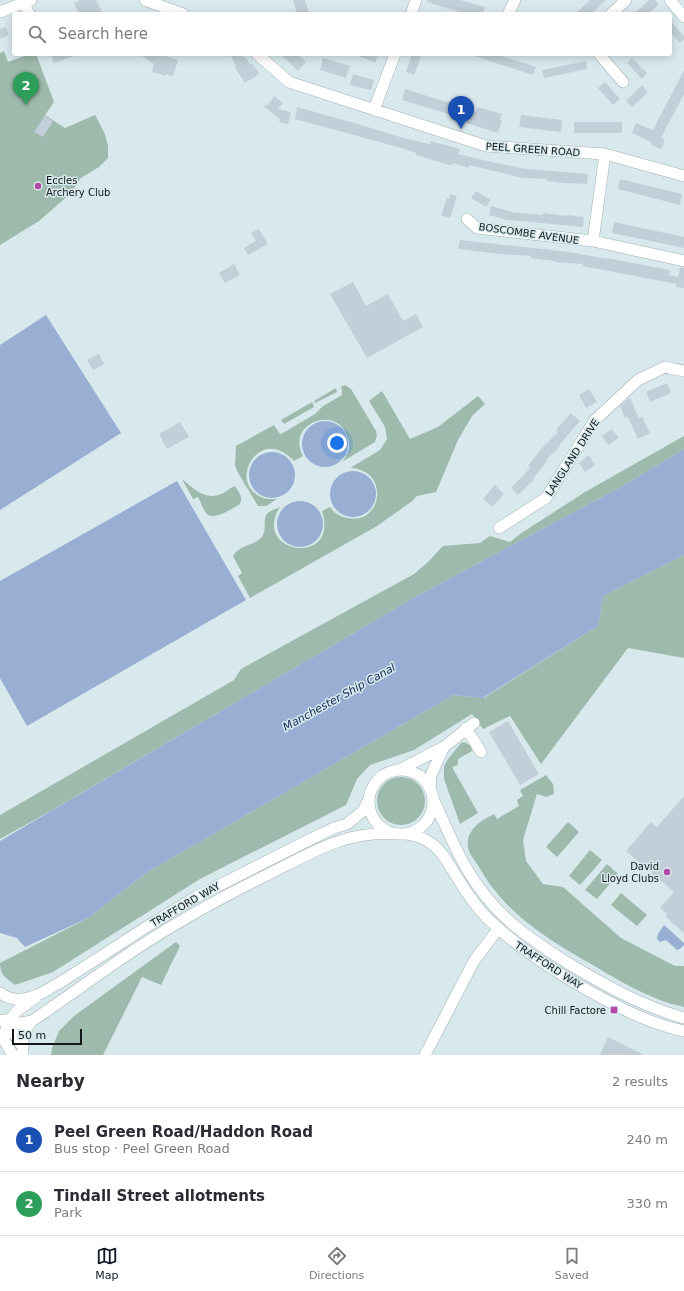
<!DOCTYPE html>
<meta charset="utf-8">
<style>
body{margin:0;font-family:"DejaVu Sans",sans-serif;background:#f2f2f3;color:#2b2b33}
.scale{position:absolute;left:12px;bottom:10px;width:70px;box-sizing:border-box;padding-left:4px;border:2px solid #121819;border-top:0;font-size:11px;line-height:14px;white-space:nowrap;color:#121819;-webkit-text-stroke:3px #d8e9ed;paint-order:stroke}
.you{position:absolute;left:337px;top:443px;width:14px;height:14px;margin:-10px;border:3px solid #fff;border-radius:50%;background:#1a73e8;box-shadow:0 0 0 6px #1a73e833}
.badge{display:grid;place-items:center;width:26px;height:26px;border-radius:50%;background:#111827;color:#fff;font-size:13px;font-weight:700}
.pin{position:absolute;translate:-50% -33px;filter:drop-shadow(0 1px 2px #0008)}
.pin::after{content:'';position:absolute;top:21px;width:14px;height:12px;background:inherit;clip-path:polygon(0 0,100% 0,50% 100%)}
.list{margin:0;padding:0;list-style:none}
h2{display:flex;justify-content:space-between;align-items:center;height:52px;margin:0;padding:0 16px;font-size:17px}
h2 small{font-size:13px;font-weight:400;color:#7c7c81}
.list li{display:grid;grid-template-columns:26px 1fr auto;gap:12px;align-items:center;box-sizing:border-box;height:64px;padding:0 16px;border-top:1px solid #e1e1e2}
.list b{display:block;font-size:15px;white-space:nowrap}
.list p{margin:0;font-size:13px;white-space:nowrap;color:#7c7c81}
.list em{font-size:13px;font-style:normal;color:#7c7c81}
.icon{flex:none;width:22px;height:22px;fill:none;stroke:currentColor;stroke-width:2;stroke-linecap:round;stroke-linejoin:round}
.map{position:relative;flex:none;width:684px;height:1055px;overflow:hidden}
.search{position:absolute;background:#fff;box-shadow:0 2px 10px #0003;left:12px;right:12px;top:12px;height:44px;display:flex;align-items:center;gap:10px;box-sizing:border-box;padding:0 14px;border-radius:4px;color:#7c7c81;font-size:15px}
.sheet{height:180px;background:#fff}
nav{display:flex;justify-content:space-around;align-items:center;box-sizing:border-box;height:56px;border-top:1px solid #e1e1e2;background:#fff;font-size:11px;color:#7c7c81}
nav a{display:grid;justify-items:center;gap:2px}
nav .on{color:#111827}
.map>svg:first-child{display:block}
</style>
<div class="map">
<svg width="684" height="1055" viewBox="0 0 684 1055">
<rect width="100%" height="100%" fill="#d8e9ed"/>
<path fill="#9ebaac" d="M4 51 8 62 30 54H36L54 102 45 115 65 128 95 115 104 132 108 145V158L99 167 81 178 70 194 39 221 0 245V53Z
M345 385 351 389 376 431 377 435 375 442 342 462C348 455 351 448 348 439 339 403 285 423 303 456L294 461C292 459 290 457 287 455 259 432 229 479 259 496 265 500 271 499 277 499L266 506H258L237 471 235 465 236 446 274 425 280 434 283 433 315 414 323 406 342 395V390L341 387Z
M336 388 337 392 315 403 314 401Z
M382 391 410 439 438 427 478 396 485 404 472 416 458 440 436 492 417 496 411 502 377 526 250 598 238 576 242 573 233 556C240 544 253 546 261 538 268 530 262 520 267 514 269 511 276 509 280 507 250 553 340 568 322 511L330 507C334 513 340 517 348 518 383 525 390 469 350 468L380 450 387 439 385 427 369 401Z
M312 402 314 407 284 424 281 420Z
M684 436V449L619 488 417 596 49 812 0 839V815L234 680 241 669 414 574 428 562 443 546 480 543 490 536 510 542 520 534 585 492Z
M182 479C193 488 205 501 221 494 226 492 230 488 235 486 239 492 243 497 240 504 233 508 214 521 207 514 203 510 201 502 198 497L193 499Z
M684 555V658L628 648 541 764 510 716 483 729 472 714 414 750 370 765 357 779 346 805 200 879 53 972 15 985C6 978 0 975 0 963L88 918 146 873 453 695 484 698 598 626 603 596Z
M464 742 471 746 472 751 458 759V765L452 767 478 813 460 824 444 779V766L448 759 461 743Z
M546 775 553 784 554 794 546 797 537 794 523 840 526 861 543 884 563 887 621 938 675 966H684V1007C651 1000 621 982 593 965 562 948 525 925 502 899 493 889 485 878 479 867 476 862 471 856 469 851 463 832 480 821 494 814L497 819 519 806 517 800 523 796 520 790Z
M377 801a24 24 0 1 1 48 0a24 24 0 1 1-48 0Z
M568 822 579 832 557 857 546 847Z
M590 850 602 860 580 885 569 876Z
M607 864 618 874 597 899 585 890Z
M621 893 647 915 637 926 611 905Z
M176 942 180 946 161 985 142 977 103 1055H51L52 1048 59 1031 74 1016Z"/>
<path fill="#98aed2" d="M46 315 121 433 0 510V345Z
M302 444a23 23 0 1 1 46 0a23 23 0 1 1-46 0Z
M684 449V555L603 596 598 626 483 698 453 695 146 873 88 918 25 947 17 938 0 933V841L417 596 619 488Z
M249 475a23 23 0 1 1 46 0a23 23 0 1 1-46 0Z
M330 494a23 23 0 1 1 46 0a23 23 0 1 1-46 0Z
M177 481 246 600 27 726 0 678V581Z
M277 524a23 23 0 1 1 46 0a23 23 0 1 1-46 0Z
M664 925 684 943V945L680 949 677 950 666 940 660 942 657 939 658 934Z"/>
<path fill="#c2cfd8" d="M80 0H96L103 14H79L74 3Z
M293 0H305L309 14H297Z
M427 0H460L485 7 482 14H467L427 2Z
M590 0H606L591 14H575Z
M649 0H655L659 4 648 14H634Z
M670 21 684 36V39L680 43 670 32Z
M6 27 9 35 0 39V29Z
M51 54H77V55L54 63Z
M139 54H160L178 60 173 76 166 74V76L152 72 154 64Z
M230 54H242L244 58 245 57 251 65 253 64 259 74 245 83 234 66H236Z
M280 54H297L306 62 298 71Z
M354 54H378L375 63Z
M412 54H422L414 75 406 72Z
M474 54H496L536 67 533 75 474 56Z
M323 58 350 66 346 78 320 70Z
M632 58 647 73 642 79 627 63Z
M586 61 587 69 544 78 542 70Z
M684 70V94L661 138 665 139 661 149 651 145 652 143 649 141 632 133 636 123 653 130Z
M353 74 374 80 371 90 350 85Z
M605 82 620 99 613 105 598 88Z
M642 85 648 92 632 107 626 101Z
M405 89 450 103V104L476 112 478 107 502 114 500 120 502 121 498 133 451 118 452 115 402 100Z
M274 96 283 103 278 109 291 112 288 124 279 122 280 119 262 105 267 106Z
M297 107 358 124 403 138 430 144 431 141 460 149 458 154 496 163 518 167V168L588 174 587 184 565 183 547 181V179L523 178 469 165 468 168 453 163 452 166 416 155V153L405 149 295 119Z
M521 115 562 120 561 132 519 127Z
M45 116 53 121 43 137 34 132Z
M574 122H622V133H574Z
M620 179 682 194 680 205 618 189Z
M476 191 491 200 486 207 471 198Z
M450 194 457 196 450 218 441 215 447 198 449 199Z
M491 206 512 212 543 215V213L567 216V215L584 217 583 227 507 220 489 215Z
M614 222 684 237V248L612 233Z
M259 229 268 244 248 255 244 248 256 241 251 233Z
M460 240 570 252 607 259V258L670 270 669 275 678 277 680 267 684 268V288L676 287 677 284 582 266 583 264 555 262V261L531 258V256L501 254 458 249Z
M234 264 240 275 225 283 219 273Z
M353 282 366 306 388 294 403 321 416 314 423 327 367 358 330 294Z
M99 354 104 364 93 370 87 360Z
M667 383 671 393 650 402 646 392Z
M589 389 597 402 586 408 579 395Z
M629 398H630L639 418 642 417 650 433 638 439 628 417 625 418 620 406Z
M571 413 580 421 560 444 561 445 546 460 547 461 533 479 534 480 518 495 511 488 530 468 528 466 542 448 558 432 556 430Z
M180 422 189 437 167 449 159 434Z
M612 429 619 438 608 445 602 436Z
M589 455 595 465 585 472 579 463Z
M495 485 504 494 492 507 483 499Z
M508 721 539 774 520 785 489 732Z
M684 796V933L665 916 667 914 660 908 674 892 626 851 651 822 657 827Z
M608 1037 644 1055H600Z"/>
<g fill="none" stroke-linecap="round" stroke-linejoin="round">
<g stroke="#a0b0b3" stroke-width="12">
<path id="minor" d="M145 0 183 14
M670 0 684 17
M24 3 29 14
M0 12 31 0
M411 14 416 0
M508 14 515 0
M611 14 626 0
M257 54 289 82 486 146 605 154 684 176
M599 54 623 82
M374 110 395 54
M467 219 477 228 593 241 684 261
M593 241 605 154
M499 528 546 498 595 420 638 380 665 367 684 371
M466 728 481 752
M369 802a32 32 0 1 1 64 0a32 32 0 1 1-64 0Z
M399 770 444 747 474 723
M430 790 431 775 444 747
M433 799C448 830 460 863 481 890 503 921 535 942 566 962 604 985 642 1006 684 1018
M406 834C414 835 422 837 429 842 443 850 451 869 460 882 468 895 477 908 488 919 518 948 553 970 589 991 620 1008 650 1024 684 1031
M0 993 7 997 18 1000 28 998 40 994 61 982 151 924 196 897 307 841 334 828 347 824 363 811 368 801
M0 1020 15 1024 32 1021C63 1000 93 978 124 957 171 925 220 898 271 873 312 852 348 830 396 834
M5 1020 22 1046
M1 1035 13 1055
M4 1041 7 1023 17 1011 35 998
M23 1055C22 1042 23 1031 32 1021
M425 1055 474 961 498 929"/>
</g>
<use href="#minor" stroke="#fff" stroke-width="11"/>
</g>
<g fill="#b446a4" stroke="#d8e9ed" stroke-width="1.5">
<circle cx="38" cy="186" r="4"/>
<circle cx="667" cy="872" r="4"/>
<rect x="610" y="1006" width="8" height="8" rx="2"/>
</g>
<g text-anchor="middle" stroke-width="3" stroke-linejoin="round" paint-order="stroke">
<g font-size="10" fill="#121819" stroke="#d8e9ed">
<text transform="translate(533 149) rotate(4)" y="4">PEEL GREEN ROAD</text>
<text transform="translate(529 233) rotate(8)" y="4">BOSCOMBE AVENUE</text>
<text transform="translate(572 457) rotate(-57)" y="4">LANGLAND DRIVE</text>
<text transform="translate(185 904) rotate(-30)" y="4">TRAFFORD WAY</text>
<text transform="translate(549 965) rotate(33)" y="4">TRAFFORD WAY</text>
</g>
<g font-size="10" fill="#121819" stroke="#d8e9ed" text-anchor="end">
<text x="46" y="184" text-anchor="start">Eccles<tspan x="46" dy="12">Archery Club</tspan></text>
<text x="659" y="870">David<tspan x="659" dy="12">Lloyd Clubs</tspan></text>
<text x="606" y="1014">Chill Factore</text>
</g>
<g font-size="11" font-style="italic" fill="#0e2754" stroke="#d8e9ed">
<text transform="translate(339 697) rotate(-29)" y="4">Manchester Ship Canal</text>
</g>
</g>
</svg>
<div class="scale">50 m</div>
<div class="you"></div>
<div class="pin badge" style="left:461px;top:129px;background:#1a4fb4">1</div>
<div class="pin badge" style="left:26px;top:105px;background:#2e9e5b">2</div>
<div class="search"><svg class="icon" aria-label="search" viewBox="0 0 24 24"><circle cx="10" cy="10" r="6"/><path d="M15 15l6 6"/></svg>Search here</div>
</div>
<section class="sheet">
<h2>Nearby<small>2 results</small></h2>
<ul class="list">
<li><span class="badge" style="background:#1a4fb4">1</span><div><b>Peel Green Road/Haddon Road</b><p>Bus stop · Peel Green Road</p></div><em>240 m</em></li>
<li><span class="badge" style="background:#2e9e5b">2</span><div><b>Tindall Street allotments</b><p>Park</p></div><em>330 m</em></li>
</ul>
</section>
<nav>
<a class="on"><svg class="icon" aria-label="map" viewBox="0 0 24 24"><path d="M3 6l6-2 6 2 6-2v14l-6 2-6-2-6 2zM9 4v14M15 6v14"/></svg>Map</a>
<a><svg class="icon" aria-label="directions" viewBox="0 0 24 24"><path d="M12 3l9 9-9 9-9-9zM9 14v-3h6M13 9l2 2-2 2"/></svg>Directions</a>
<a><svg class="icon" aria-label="saved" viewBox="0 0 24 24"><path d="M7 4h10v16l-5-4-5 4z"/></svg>Saved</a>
</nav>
